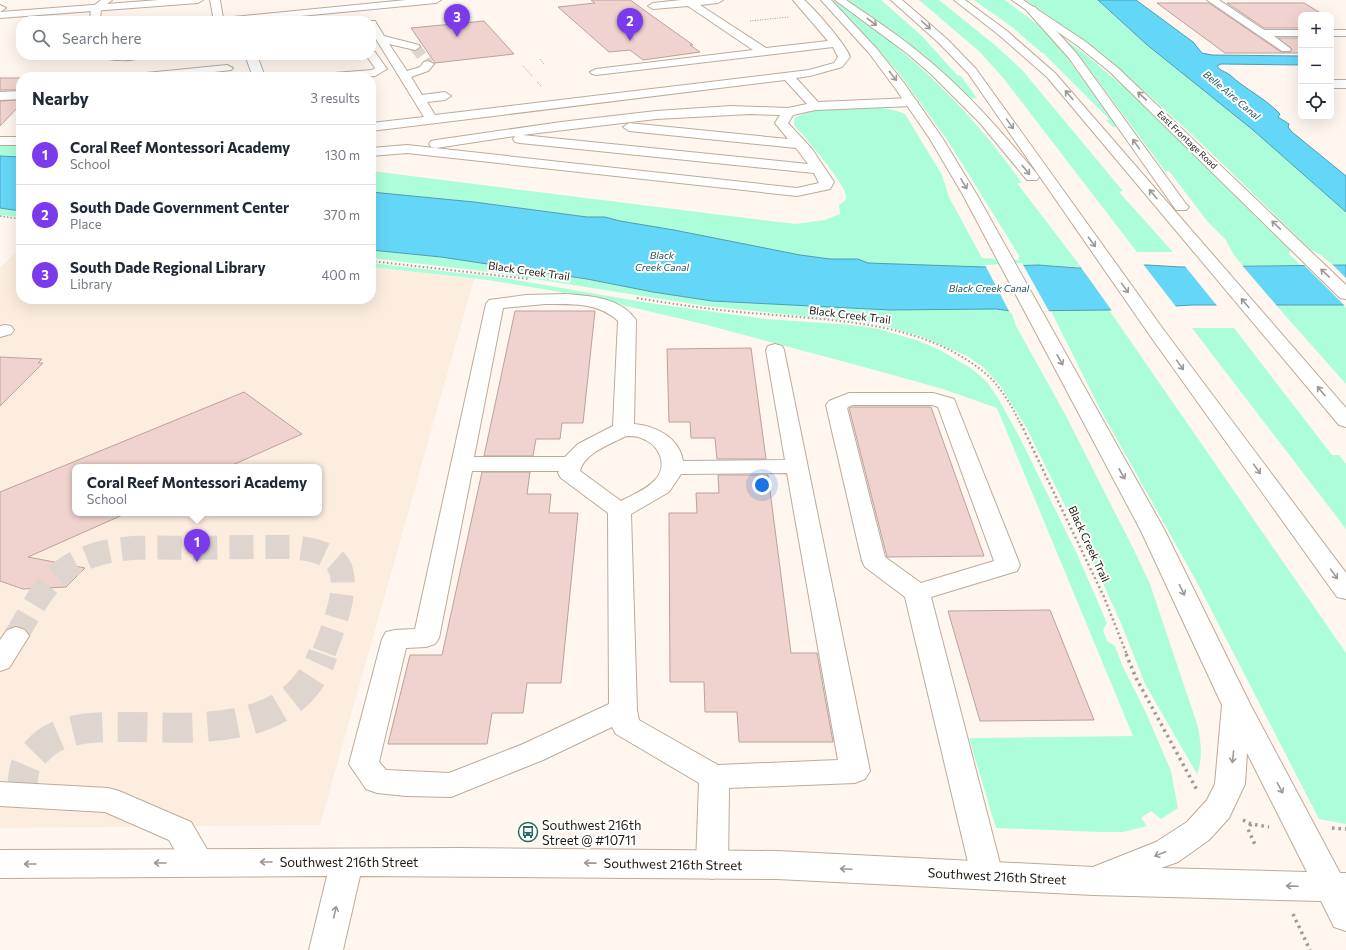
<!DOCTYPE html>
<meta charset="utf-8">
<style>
body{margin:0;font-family:Commissioner,sans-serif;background:#f6f6f7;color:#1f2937}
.controls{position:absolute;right:12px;top:12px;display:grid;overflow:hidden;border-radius:8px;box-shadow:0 4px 16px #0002}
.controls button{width:36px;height:36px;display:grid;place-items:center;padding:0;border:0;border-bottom:1px solid #e0e1e3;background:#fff;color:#1f2937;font:20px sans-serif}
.you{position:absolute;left:762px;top:485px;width:14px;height:14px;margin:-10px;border:3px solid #fff;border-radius:50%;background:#1a73e8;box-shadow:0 0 0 6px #1a73e833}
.badge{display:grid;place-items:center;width:26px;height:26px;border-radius:50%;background:#7c3aed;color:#fff;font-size:13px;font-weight:700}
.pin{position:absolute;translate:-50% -33px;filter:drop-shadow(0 1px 2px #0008)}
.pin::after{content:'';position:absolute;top:21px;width:14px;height:12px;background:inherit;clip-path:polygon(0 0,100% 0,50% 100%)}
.popup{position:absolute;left:72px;top:464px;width:250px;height:52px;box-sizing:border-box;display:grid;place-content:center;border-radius:8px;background:#fff;filter:drop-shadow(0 1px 3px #0005);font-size:13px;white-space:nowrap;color:#747a83}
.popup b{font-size:15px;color:#1f2937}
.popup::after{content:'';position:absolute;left:50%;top:100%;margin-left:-8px;border:8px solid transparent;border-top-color:#fff}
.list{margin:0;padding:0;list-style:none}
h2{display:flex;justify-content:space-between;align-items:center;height:52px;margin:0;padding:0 16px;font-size:17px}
h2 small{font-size:13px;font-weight:400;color:#747a83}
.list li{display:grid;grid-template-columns:26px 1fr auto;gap:12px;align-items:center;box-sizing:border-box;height:60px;padding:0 16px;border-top:1px solid #e0e1e3}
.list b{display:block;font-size:15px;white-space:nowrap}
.list p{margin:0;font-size:13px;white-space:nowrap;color:#747a83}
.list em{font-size:13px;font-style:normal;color:#747a83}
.icon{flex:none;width:22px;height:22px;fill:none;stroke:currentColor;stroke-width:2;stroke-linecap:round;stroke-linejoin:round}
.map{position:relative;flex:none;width:1346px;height:950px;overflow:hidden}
.search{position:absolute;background:#fff;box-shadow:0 4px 16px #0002;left:16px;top:16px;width:360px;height:44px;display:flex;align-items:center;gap:10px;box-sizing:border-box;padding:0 14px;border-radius:16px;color:#747a83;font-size:15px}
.panel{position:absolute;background:#fff;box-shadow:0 4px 16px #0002;left:16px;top:72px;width:360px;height:232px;border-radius:16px}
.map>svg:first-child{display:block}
</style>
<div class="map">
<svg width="1346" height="950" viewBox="0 0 1346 950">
<rect width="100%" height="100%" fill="#fef6ef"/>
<path fill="#fdeddf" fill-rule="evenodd" d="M21 247V299H371V267L474 279 320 825 0 828V268ZM75 467H319V513H75Z"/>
<path fill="#abfed9" d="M832 0C845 3 864 20 875 29 934 76 978 121 1022 183H1017L1081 267 1038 265 984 267 931 266 868 263 858 259H830L800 255 674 230 620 221 605 217H587L474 202 371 192V171L795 224 825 220 840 214 839 205C843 202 847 200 846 196 846 184 804 136 794 125V119C813 104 883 103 905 114L942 175 949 197 982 258 1019 260 1018 257H1020L948 141 898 72Z
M847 0H881L922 36 957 75 961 76 977 98 969 99 892 32Z
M919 0H939L995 45 1023 71 1123 191 1119 192 1173 252H1137L1004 79 980 52Z
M974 0H1005L1037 24 1061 49 1117 127H1113L1106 120H1110L1044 54H1047L1042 53 1012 27Z
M1025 0H1098L1100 2 1146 44 1253 130 1346 212V265H1333L1321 255 1311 250C1220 162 1132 69 1025 0Z
M1063 38 1085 54 1131 93 1290 250 1289 254 1301 265 1243 266 1234 255 1225 239 1208 222 1169 171H1165L1087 66Z
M0 145H21V157L0 156Z
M0 208 21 211V217L0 215Z
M371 250 441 257 587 279 653 292 712 301 890 310 996 309 1011 311 1016 326 1065 414 1134 550 1150 584 1198 727C1201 744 1203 758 1197 774L1145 684 1121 623 1096 568 1026 427 1000 385 983 367 967 356 923 337 878 324 706 306 491 272 371 258Z
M371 263 504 278 649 303 765 319 853 325 879 329 919 341 940 350 972 369 987 382 999 400 1020 438 1077 554 1107 623 1103 630 1107 641 1115 646 1122 665 1146 713 1171 771 1178 808 1161 819 1151 811 1141 818 1147 826 1123 832H1101L996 828 969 738 1133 736 997 408 943 389 864 367 703 324 584 296 488 280 371 267Z
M1275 304 1343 305 1346 308V384Z
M1050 309 1109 310 1346 653V824L1319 819 1199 586 1099 407Z
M1192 328H1234L1332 455H1339L1346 464V529Z"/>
<path fill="#64d6f7" stroke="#509db3" d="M1098 0H1136L1193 42 1202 53 1212 55 1301 56V65L1221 64 1217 66C1220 71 1225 71 1230 75 1245 89 1265 98 1280 114L1278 117 1289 124 1288 127 1292 132 1346 176V212L1253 130 1146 44Z
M0 156 21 157V211L0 208Z
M371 192 474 202 587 217H605L620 221 674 230 800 255 830 259H858L868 263 984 267 1038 265 1078 268 1147 265 1181 267 1346 265V305H1192L1109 310 1011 311 996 309 890 310 712 301 653 292 587 279 441 257 371 250Z"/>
<path fill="#fef6ef" d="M1022 263 1049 311 1010 313 985 265Z
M1302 263H1331L1346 278V307Z
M1143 264 1177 308 1112 311 1080 266Z
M1241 264 1277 306 1218 307 1184 265Z"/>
<path fill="#f0d3ce" stroke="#bca19c" d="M591 0H630L693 45H690L700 52 643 60 630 50 609 52 558 7 595 3Z
M1157 3H1209L1281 52H1290L1292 49 1278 38H1301V53H1225Z
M1227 3H1304L1324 15H1301V28H1264Z
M484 21 514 54 435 63 411 28Z
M0 78H21V90H0Z
M21 100V104L0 126V101Z
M515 311H595L583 423H562L560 439H536L533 456H484Z
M751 348 766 459H717L715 438H691L690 422H669L667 349Z
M0 357 42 359 38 363H43L0 406Z
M244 392 302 434 228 467H75V513H127L28 557 85 568 66 587 23 589 0 581V492Z
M851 407H931L984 556 887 557 849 408Z
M482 472H530L527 494H551L549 513H578L561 683H527L523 713H492L487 744H388L410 655H442Z
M718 475H768L791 653H817L833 742H739L737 712H705L704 682H670L669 513H697L696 493H719Z
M1050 610 1094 720 980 721 948 611Z"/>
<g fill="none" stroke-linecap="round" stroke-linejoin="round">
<path stroke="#ddd5ce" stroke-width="11" stroke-dasharray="11 5.5" stroke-linecap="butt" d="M415 47 428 64"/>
<path stroke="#ddd5ce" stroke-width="24" stroke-dasharray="24 12" stroke-linecap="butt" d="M16 636C30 613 42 586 64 570 102 542 153 548 197 548 229 547 262 547 294 547 308 549 324 551 335 561 355 579 331 633 323 655"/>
<path stroke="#ddd5ce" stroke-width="30" stroke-dasharray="30 15" stroke-linecap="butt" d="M22 795C23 785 22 774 26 765 28 760 33 755 37 751 60 725 99 727 131 727 202 728 294 736 323 654"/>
<g stroke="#bdab99" stroke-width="2">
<path id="minor" d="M101 0H112L101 9 100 21H90L91 8Z
M210 0H220L223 18 406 0H441L436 3 250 21H214Z
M681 0H723L718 3 700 5 766 48 828 41 793 0H804C814 8 847 46 850 57L842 67 810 76 796 78 818 102 912 98 918 102 912 106 815 110 793 115 788 123 812 149 834 182 830 189 797 196 407 153 371 156V148L407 145 797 188 819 183 814 173 520 143 515 142 513 139 515 136 436 148 431 147 429 144 431 141 436 140 561 122 656 111 731 106 788 108 807 104 785 80 371 131V123L424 117 371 31V21H367H375L384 36 419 45 420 47 415 50 389 44 407 71 420 67 424 62 428 61 434 64 428 71 411 77 422 95 445 92 451 96 445 100 427 102 435 115 809 70 834 63 838 57 833 47 596 75 592 74 590 72 596 69 753 50 688 6 653 9 648 6 653 3ZM750 114 780 115 775 123 788 139 629 123 623 127 629 131 796 148 808 164 522 135 656 119Z
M1207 0H1219L1264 30H1301V36H1274L1291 49 1290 51H1282Z
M0 5 6 8 0 12Z
M1331 30H1346V36H1331Z
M371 51 375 52 387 69 375 76 328 77 334 73 372 70 375 68 366 55H371Z
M97 55H144C137 63 109 60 99 57Z
M245 55H257L265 77H253Z
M227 65 233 68 231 70 171 77 140 76 146 73Z
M1331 80H1346V88H1331Z
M21 91V99L0 100V92Z
M0 137H21V145H0Z
M565 294C590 296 620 297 636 320L634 424C656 426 679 437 683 461L785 460 766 350 768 346 775 344 782 346 784 350 870 771 865 779 855 783 729 788 728 865 723 875 712 879 701 875 696 865 699 783 616 734 612 727 543 760 451 797 406 796 377 793 366 789 349 764 382 639 386 632 395 630 415 629 486 304 489 300 526 295ZM545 304C570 304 599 302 618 321L613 426 578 444 565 457H474L503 308ZM626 436C631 436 637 436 641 438 659 444 669 465 655 480 646 490 632 495 621 501L580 471C584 453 611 444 626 436ZM472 471H559L558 473 561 478 608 513 609 704 523 744 449 773 386 770 379 762 406 648 426 647 435 644 439 638ZM787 473 838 760 718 765 639 720 637 710 631 514 669 492 681 474Z
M5 325 11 326 14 330 11 334 0 337V326Z
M849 393H933L954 399 1020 565 1017 571 931 597 1003 875 998 885 987 889 976 885 971 875 905 597 865 567 862 561 826 405 829 401ZM852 405H932L938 407 994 561 921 583 885 557 847 408Z
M16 627 25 630 29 636 9 668 0 671V640L7 630Z
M0 782 108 788 119 791 191 822 215 863 210 873 199 877 188 873 169 840 105 812 0 806Z"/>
</g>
<g stroke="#bdab99" stroke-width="2">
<path id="major" d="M159 0H203L198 3 0 18V12Z
M821 0H831L877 49 904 83 943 139 977 195 1165 531 1250 704 1340 873H1346V931L1334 927 1321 901 1093 895 777 879 360 876 343 950H309L327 876 0 878V850L462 848 777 851 1093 867 1156 842 1187 822 1207 800 1215 784 1222 705 1141 531 963 195 930 139 895 88 869 53ZM1247 753 1307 872 1161 868 1178 862 1209 840 1229 818 1245 784Z
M1012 0H1023L1086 42 1118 68 1346 285V299L1340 298 1110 72 1078 46Z"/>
</g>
<g stroke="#bdab99" stroke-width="2">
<path id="highway" d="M835 0H846C869 16 894 32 916 50 962 86 1000 130 1037 174L1039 177 1037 180H1027L980 123 932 75 908 54Z
M891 0H902L947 39 976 69 1163 329 1346 573V599L1337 597 1151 337 968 73 939 43Z
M954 0H965L1007 31 1055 73 1346 408V427L1339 425 1047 77 999 35Z
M1031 6 1035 7 1077 54 1186 204 1189 207 1186 210H1176L1069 58 1027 11 1026 9Z"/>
</g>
<path stroke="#a19993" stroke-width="1" stroke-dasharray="1 1.5" stroke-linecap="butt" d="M750 21 789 17
M540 59 544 64
M523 66 533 77
M537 82 542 87"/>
<path stroke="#a19993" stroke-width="1.5" stroke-dasharray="1.5 2" stroke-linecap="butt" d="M0 216 21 219"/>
<path stroke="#a19993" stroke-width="2" stroke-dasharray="1.5 2.5" stroke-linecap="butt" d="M371 261 529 279
M637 298C679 305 721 311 763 314 840 321 923 322 985 373 1000 385 1013 408 1021 425"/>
<path stroke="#a19993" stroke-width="2.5" stroke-dasharray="2 3" stroke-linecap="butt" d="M1021 424 1104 597 1127 655"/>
<path stroke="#a19993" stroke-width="3.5" stroke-dasharray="2.5 4" stroke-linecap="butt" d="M1126 654 1136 678 1197 790
M1243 820 1251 824 1269 827
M1251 824 1248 829 1256 847
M1332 828 1346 829
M1293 914 1310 950"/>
<use href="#minor" fill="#fff" fill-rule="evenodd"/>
<use href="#major" fill="#fff" fill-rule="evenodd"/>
<use href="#highway" fill="#fff" fill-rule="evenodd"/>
</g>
<defs><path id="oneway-shaft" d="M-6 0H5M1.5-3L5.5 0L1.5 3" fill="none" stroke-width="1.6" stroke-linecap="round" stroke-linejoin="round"/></defs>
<g stroke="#9b9895">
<use href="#oneway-shaft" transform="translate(872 22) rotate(37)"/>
<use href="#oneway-shaft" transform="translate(926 25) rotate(42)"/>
<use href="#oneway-shaft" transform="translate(893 76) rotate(52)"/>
<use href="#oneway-shaft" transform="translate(1069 95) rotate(-131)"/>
<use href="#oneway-shaft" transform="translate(1142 96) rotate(-137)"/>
<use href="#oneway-shaft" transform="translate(1010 124) rotate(55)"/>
<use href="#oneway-shaft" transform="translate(1136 144) rotate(-126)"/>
<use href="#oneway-shaft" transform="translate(1026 170) rotate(50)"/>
<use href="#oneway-shaft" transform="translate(964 184) rotate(60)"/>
<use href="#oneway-shaft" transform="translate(1153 194) rotate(-130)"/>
<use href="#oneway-shaft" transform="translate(1276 225) rotate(-136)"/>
<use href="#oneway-shaft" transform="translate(1092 242) rotate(53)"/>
<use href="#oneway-shaft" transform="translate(1325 273) rotate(-136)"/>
<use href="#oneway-shaft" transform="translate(1125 288) rotate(55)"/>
<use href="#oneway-shaft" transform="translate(1245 303) rotate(-130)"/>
<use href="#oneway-shaft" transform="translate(1060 360) rotate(61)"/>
<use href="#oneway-shaft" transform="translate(1180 365) rotate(54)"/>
<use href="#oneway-shaft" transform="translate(1321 391) rotate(-130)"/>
<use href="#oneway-shaft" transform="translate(1257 469) rotate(54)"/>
<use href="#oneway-shaft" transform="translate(1122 474) rotate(61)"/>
<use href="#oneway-shaft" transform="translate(1334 574) rotate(54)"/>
<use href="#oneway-shaft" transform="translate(1182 590) rotate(64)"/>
<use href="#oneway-shaft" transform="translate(1233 757) rotate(96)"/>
<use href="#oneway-shaft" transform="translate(1280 788) rotate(62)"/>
<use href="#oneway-shaft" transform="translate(1160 854) rotate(158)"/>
<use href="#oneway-shaft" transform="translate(266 862) rotate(180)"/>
<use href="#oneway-shaft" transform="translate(160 863) rotate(180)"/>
<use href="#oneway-shaft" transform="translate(590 863) rotate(-179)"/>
<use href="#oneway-shaft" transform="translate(30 864) rotate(180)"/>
<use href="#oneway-shaft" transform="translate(846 869) rotate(-177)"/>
<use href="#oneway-shaft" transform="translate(1292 886) rotate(-178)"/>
<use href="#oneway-shaft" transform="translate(335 912) rotate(-77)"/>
</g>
<defs>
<g id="bus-ring" transform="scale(1)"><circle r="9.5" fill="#fff" stroke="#2a6d5f" stroke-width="1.5"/><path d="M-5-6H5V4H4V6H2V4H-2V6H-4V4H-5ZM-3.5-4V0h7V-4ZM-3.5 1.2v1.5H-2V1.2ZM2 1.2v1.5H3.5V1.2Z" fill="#2a6d5f"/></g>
</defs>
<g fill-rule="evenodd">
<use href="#bus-ring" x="528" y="832"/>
</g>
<g text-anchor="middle" stroke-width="4" stroke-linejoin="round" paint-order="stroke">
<g font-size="9" fill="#201913" stroke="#fff">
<text transform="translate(1187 140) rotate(44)" y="3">East Frontage Road</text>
</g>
<g font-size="10" font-style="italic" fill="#245563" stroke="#fff">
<text transform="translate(1232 95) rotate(40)" y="4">Belle Aire Canal</text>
<text x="662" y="259">Black<tspan x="662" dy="12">Creek Canal</tspan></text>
<text x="989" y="292">Black Creek Canal</text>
</g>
<g font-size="11" fill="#201913" stroke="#fff">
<text transform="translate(529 271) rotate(8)" y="4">Black Creek Trail</text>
<text transform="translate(850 315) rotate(7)" y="4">Black Creek Trail</text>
<text transform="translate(1089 544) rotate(65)" y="4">Black Creek Trail</text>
</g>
<g font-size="13" fill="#201913" stroke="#fff" text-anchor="start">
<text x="542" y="830">Southwest 216th<tspan x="542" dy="15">Street @ #10711</tspan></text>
</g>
<g font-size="13" fill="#201913" stroke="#fff">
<text x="349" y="867">Southwest 216th Street</text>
<text transform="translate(673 864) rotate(1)" y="5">Southwest 216th Street</text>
<text transform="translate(997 876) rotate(3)" y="5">Southwest 216th Street</text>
</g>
</g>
</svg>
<div class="controls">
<button>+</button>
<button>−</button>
<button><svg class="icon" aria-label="locate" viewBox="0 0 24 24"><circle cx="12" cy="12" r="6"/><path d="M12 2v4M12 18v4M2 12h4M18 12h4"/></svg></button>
</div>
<div class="you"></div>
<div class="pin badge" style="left:197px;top:562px">1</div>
<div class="popup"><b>Coral Reef Montessori Academy</b>School</div>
<div class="pin badge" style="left:630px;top:41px">2</div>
<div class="pin badge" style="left:457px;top:37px">3</div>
<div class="search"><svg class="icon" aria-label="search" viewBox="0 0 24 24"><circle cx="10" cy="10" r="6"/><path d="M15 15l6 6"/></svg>Search here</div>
<section class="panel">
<h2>Nearby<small>3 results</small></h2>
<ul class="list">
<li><span class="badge">1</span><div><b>Coral Reef Montessori Academy</b><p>School</p></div><em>130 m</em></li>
<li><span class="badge">2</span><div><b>South Dade Government Center</b><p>Place</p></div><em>370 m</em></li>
<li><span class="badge">3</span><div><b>South Dade Regional Library</b><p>Library</p></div><em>400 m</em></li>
</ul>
</section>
</div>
